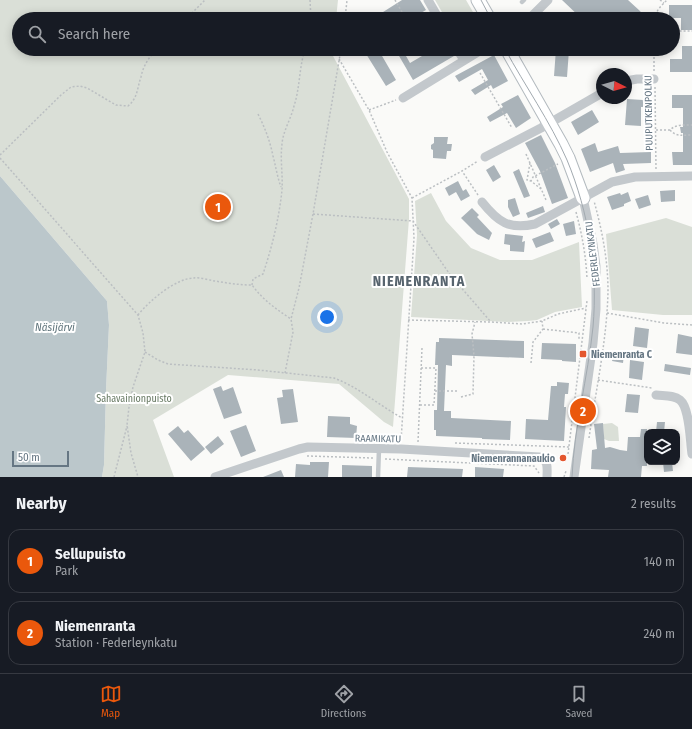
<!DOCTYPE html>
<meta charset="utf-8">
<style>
body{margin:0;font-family:"Fira Sans Condensed",sans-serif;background:#20242c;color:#f1f3f6}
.controls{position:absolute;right:12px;bottom:12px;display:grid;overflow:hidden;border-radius:8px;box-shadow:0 2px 10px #0003}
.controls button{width:36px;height:36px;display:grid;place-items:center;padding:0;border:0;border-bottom:1px solid #363941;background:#171b24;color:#f1f3f6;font:20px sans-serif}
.compass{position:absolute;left:596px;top:68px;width:36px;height:36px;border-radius:50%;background:#171b24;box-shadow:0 2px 10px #0003;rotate:95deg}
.scale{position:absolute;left:12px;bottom:10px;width:57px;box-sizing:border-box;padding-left:4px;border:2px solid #657683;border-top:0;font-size:11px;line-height:14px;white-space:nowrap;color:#657683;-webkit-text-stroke:3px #fff;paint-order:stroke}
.you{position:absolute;left:327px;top:317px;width:14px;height:14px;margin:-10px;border:3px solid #fff;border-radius:50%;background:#1a73e8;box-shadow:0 0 0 6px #1a73e833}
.badge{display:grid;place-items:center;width:26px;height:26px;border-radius:50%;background:#ea580c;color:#fff;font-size:13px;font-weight:700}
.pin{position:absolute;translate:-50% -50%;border:2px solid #fff;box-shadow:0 1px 4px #0006}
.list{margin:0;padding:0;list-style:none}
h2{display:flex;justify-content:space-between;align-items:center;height:52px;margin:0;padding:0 16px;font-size:17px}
h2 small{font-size:13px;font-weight:400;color:#9ea1a6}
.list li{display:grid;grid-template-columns:26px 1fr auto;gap:12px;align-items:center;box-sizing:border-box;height:64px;margin:0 8px 8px;padding:0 8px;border:1px solid #363941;border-radius:12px}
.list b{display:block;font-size:15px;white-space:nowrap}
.list p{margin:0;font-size:13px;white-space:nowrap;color:#9ea1a6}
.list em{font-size:13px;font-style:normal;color:#9ea1a6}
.icon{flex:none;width:22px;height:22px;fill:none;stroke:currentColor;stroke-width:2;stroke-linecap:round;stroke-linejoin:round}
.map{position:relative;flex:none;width:692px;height:477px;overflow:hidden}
.search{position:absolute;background:#171b24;box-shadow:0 2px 10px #0003;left:12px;right:12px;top:12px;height:44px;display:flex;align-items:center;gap:10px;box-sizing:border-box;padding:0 14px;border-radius:22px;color:#9ea1a6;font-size:15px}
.sheet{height:196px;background:#171b24}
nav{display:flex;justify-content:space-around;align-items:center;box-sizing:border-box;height:56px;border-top:1px solid #363941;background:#171b24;font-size:11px;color:#9ea1a6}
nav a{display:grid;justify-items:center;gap:2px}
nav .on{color:#ea580c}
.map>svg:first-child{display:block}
</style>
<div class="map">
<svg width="692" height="477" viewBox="0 0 692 477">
<rect width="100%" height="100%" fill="#fafaf8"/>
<path fill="#dadfd7" d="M0 0H338L336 19H19V49H333L332 54 409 199V219L393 427 384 422 339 384 228 375 153 420 174 477H102L104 465 106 390 109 325 107 301 0 176Z
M435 0H466L477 19H446Z
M431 193 446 221 471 248 500 260H532L579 242 582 307 555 312 537 320 528 321 507 322 411 317 417 235 415 201Z
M666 218 692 227V315H663L612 310 606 234Z
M612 423 618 427 619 441H609L604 439 603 424Z"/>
<path fill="#bbc7cb" d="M0 176 107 301 109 325 106 390 104 465 102 477H0Z"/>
<path fill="#aab3b9" d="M402 0H420L426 10 412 18 410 14 402 19H372Z
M562 0H628L640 11 643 15 642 19H582Z
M669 5H692V30H681V18H669Z
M682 46H692V72H670V59H682Z
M363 49H378L396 80 386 86Z
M395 49H402L410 63 434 49H450L454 56 413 80Z
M556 49 569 50 567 77 554 76Z
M494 55 508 81 493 89 491 85 475 95 471 90 488 80 482 69 459 82 455 76Z
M518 95 531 118 516 128 507 113 490 122 487 117 503 107 501 104Z
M672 95H692V165H673L672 152H683V133H681L680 127H683V108H672Z
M627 99 643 100V107H641V126L625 125Z
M592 110 599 122 578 135 571 122Z
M541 135 555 163 568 198 552 204 540 171 525 143Z
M434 137H448L447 144H452L451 151H447L446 159 433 158V150L431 149V145L434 143Z
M595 143 598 152 618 146 620 153 651 152V163L623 164 625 170 616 173 613 163 590 172 581 149Z
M494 165 501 177 493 182 486 170Z
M519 169 530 196 524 198 513 172Z
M458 181 463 191 466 189 470 196 461 201 456 192 449 196 445 188Z
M675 190V201L661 202 660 191Z
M628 192 631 201 624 204V206L612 210 607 197 620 193 621 195Z
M648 195 651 205 639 209 635 199Z
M515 198 520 214 513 217 508 207V200Z
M543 206 545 212 528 218 526 213Z
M472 208 479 215 477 217 492 233 489 240 477 234 461 218Z
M557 219 560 224 551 229 548 224Z
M574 221 576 234 566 236 563 224Z
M550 232 554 241 536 248 532 239Z
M505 234 523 236 522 242 525 241 524 252 510 251V245L504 244Z
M635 327 649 329 647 348 633 346Z
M678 334 692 337V355L676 353Z
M439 338 524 341V358L452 355V366L446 365 444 411H451V418L511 421 510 440 482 439V438L436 436V430H434V410H437L438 365H435L436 342H439Z
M542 343 576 344V362L562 361V360L541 359Z
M614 352 624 354 623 363 612 361Z
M630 360 644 362 642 380 629 378Z
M665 364 691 368 690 375 664 371Z
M557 382 569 383 568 394H565L564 407H566L564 441 525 439 526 419 548 420 551 386H557Z
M221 386 223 391 233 387 242 413 224 419 213 389Z
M293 389 298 422 281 424 277 398 283 397 282 390Z
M627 394 640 395 638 413 625 412Z
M328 416 350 417V424L357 426 356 438 327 437Z
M657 422H665L664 432H656Z
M603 423 605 448 610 447 620 450 627 451 628 437H640L641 429H647V466H642L641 477H608L609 470 591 469 592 450 597 449 594 424Z
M246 425 256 451 241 457 230 431Z
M178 426 184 433 188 430 205 449 191 461 168 434Z
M218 436 224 444 211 454 205 447Z
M310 462H329L328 477H295L296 464 310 465Z
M663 462H672L673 471 664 472Z
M342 465 372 466V477H342Z
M408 467 463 469 462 477H407Z
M475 467 504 469 503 477H475Z
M281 470 284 477H263Z"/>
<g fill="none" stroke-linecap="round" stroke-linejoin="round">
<g stroke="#b3babf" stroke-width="15">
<path id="secondary" d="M478 0 489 19
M507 49 561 144 568 158 583 198"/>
</g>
<path stroke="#bbbfc2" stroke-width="1.5" stroke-dasharray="2 2" stroke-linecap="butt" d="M310 0 311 19
M395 0 406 19
M660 0 664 3
M186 19 205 0
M345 19 347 0
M417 19 426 14
M515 19 521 16
M655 19C655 11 662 5 667 0
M673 35 678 31H692
M495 49 497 53
M339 59 369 110 387 152 412 198 414 238 401 441
M654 71V49
M480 73 512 128
M655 87 656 169
M369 110 396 100
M258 114C265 128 270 141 273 156 276 167 277 176 281 187
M656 130H670C676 124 684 125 692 125
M670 130C676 137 683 135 692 135
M526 154 546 200
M0 155 61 95 71 87 80 86 87 88 116 105 128 106C138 98 137 88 141 77 143 66 149 57 157 49
M0 158 138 315 143 333 145 352 133 387 129 407 127 425 131 453 138 477
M530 163 527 180 531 181
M541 189 531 181 533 177 558 164
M478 195 462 171 478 161
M412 198 462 171
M576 212C582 234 586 256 587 279
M313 214 413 221 451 276 491 322
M252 285 253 279 263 274C272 247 279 219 282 190 283 175 280 160 282 144 283 131 291 119 294 106 300 88 299 68 305 49
M607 313 664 323 692 325
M138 315C149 301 176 278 194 278 200 277 208 280 215 281 227 283 239 285 252 285 263 300 276 309 291 319
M408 320 491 322 522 324 542 321 558 314 586 308
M543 329 579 333V339
M145 352 158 360 168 364 258 370 334 378C358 387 379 405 402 418
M531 363 533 342 543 329 542 321
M285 373 293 332 291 319 299 288 313 214 341 49
M598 380 652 388
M435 391H459
M461 397 473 394 474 356 472 334 475 322
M420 405H434L436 368H421
M589 438C596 389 607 340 608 291 608 260 602 230 594 201
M418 442 422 348
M455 443 569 447
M568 454 587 301
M307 456 373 458
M385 459 534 466 539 473
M114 477 127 426
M564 477 566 471"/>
<path stroke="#c3c8cc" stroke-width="4.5" d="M522 2 524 0
M378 477 379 449"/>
<path stroke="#c3c8cc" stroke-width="9" d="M428 0 439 19
M529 19 548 0
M457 49 464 60
M626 81 637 79H654
M403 98 483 49
M485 157 541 128 602 93
M482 202C498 222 509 230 535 224L612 182 635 177 692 176
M656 395C664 396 674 395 680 400 690 408 690 442 692 454
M215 477 299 449 308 447 401 449 540 457C549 461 547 469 547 477
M574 477 593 343 596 309V266L593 244 583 198"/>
<use href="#secondary" stroke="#fff" stroke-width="13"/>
<path stroke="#a2aab0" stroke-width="1" d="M481 0 491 19
M505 49C525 86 550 121 567 160 589 213 598 270 593 327 588 377 574 427 572 477"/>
</g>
<g fill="#e4572e" stroke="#fff" stroke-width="1.5">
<rect x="579" y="350" width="8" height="8" rx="2"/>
<circle cx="563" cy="458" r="4"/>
</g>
<g text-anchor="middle" stroke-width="4" stroke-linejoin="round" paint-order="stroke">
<g font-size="10" fill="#657683" stroke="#fff">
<text transform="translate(648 113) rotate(-91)" y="4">PUUPUTKENPOLKU</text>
<text transform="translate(592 254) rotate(-97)" y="4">FEDERLEYNKATU</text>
<text transform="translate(378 438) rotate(1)" y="4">RAAMIKATU</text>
</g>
<g font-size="10" font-weight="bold" fill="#657683" stroke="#fff" text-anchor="start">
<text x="591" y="358">Niemenranta C</text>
<text x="555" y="462" text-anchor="end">Niemenrannanaukio</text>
</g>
<g font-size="10" fill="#687a64" stroke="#fff">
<text x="134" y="402">Sahavainionpuisto</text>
</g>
<g font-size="11" font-style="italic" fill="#60757c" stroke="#fff">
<text x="55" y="331">Näsijärvi</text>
</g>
<g font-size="14" font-weight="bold" letter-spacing="1" fill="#57646e" stroke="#fff">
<text x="419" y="286">NIEMENRANTA</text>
</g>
</g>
</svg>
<div class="controls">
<button><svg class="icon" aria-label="layers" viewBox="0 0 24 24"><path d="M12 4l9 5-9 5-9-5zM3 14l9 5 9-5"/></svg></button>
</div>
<svg class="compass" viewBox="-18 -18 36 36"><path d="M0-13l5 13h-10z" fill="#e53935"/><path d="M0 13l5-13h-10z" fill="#9ea1a6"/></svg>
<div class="scale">50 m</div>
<div class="you"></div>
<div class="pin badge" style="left:218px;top:207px">1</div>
<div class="pin badge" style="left:583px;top:411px">2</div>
<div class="search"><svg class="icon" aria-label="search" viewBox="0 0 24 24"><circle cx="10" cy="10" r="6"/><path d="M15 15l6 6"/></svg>Search here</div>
</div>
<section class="sheet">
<h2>Nearby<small>2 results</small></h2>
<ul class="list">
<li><span class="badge">1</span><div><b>Sellupuisto</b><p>Park</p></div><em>140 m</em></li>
<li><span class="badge">2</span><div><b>Niemenranta</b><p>Station · Federleynkatu</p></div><em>240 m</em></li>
</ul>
</section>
<nav>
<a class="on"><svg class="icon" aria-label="map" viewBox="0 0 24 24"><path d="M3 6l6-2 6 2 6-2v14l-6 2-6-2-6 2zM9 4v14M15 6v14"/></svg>Map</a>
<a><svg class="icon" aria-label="directions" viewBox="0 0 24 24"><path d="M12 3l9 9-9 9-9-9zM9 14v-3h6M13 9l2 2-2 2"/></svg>Directions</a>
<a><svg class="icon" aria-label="saved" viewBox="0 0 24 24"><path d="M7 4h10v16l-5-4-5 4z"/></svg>Saved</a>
</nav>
